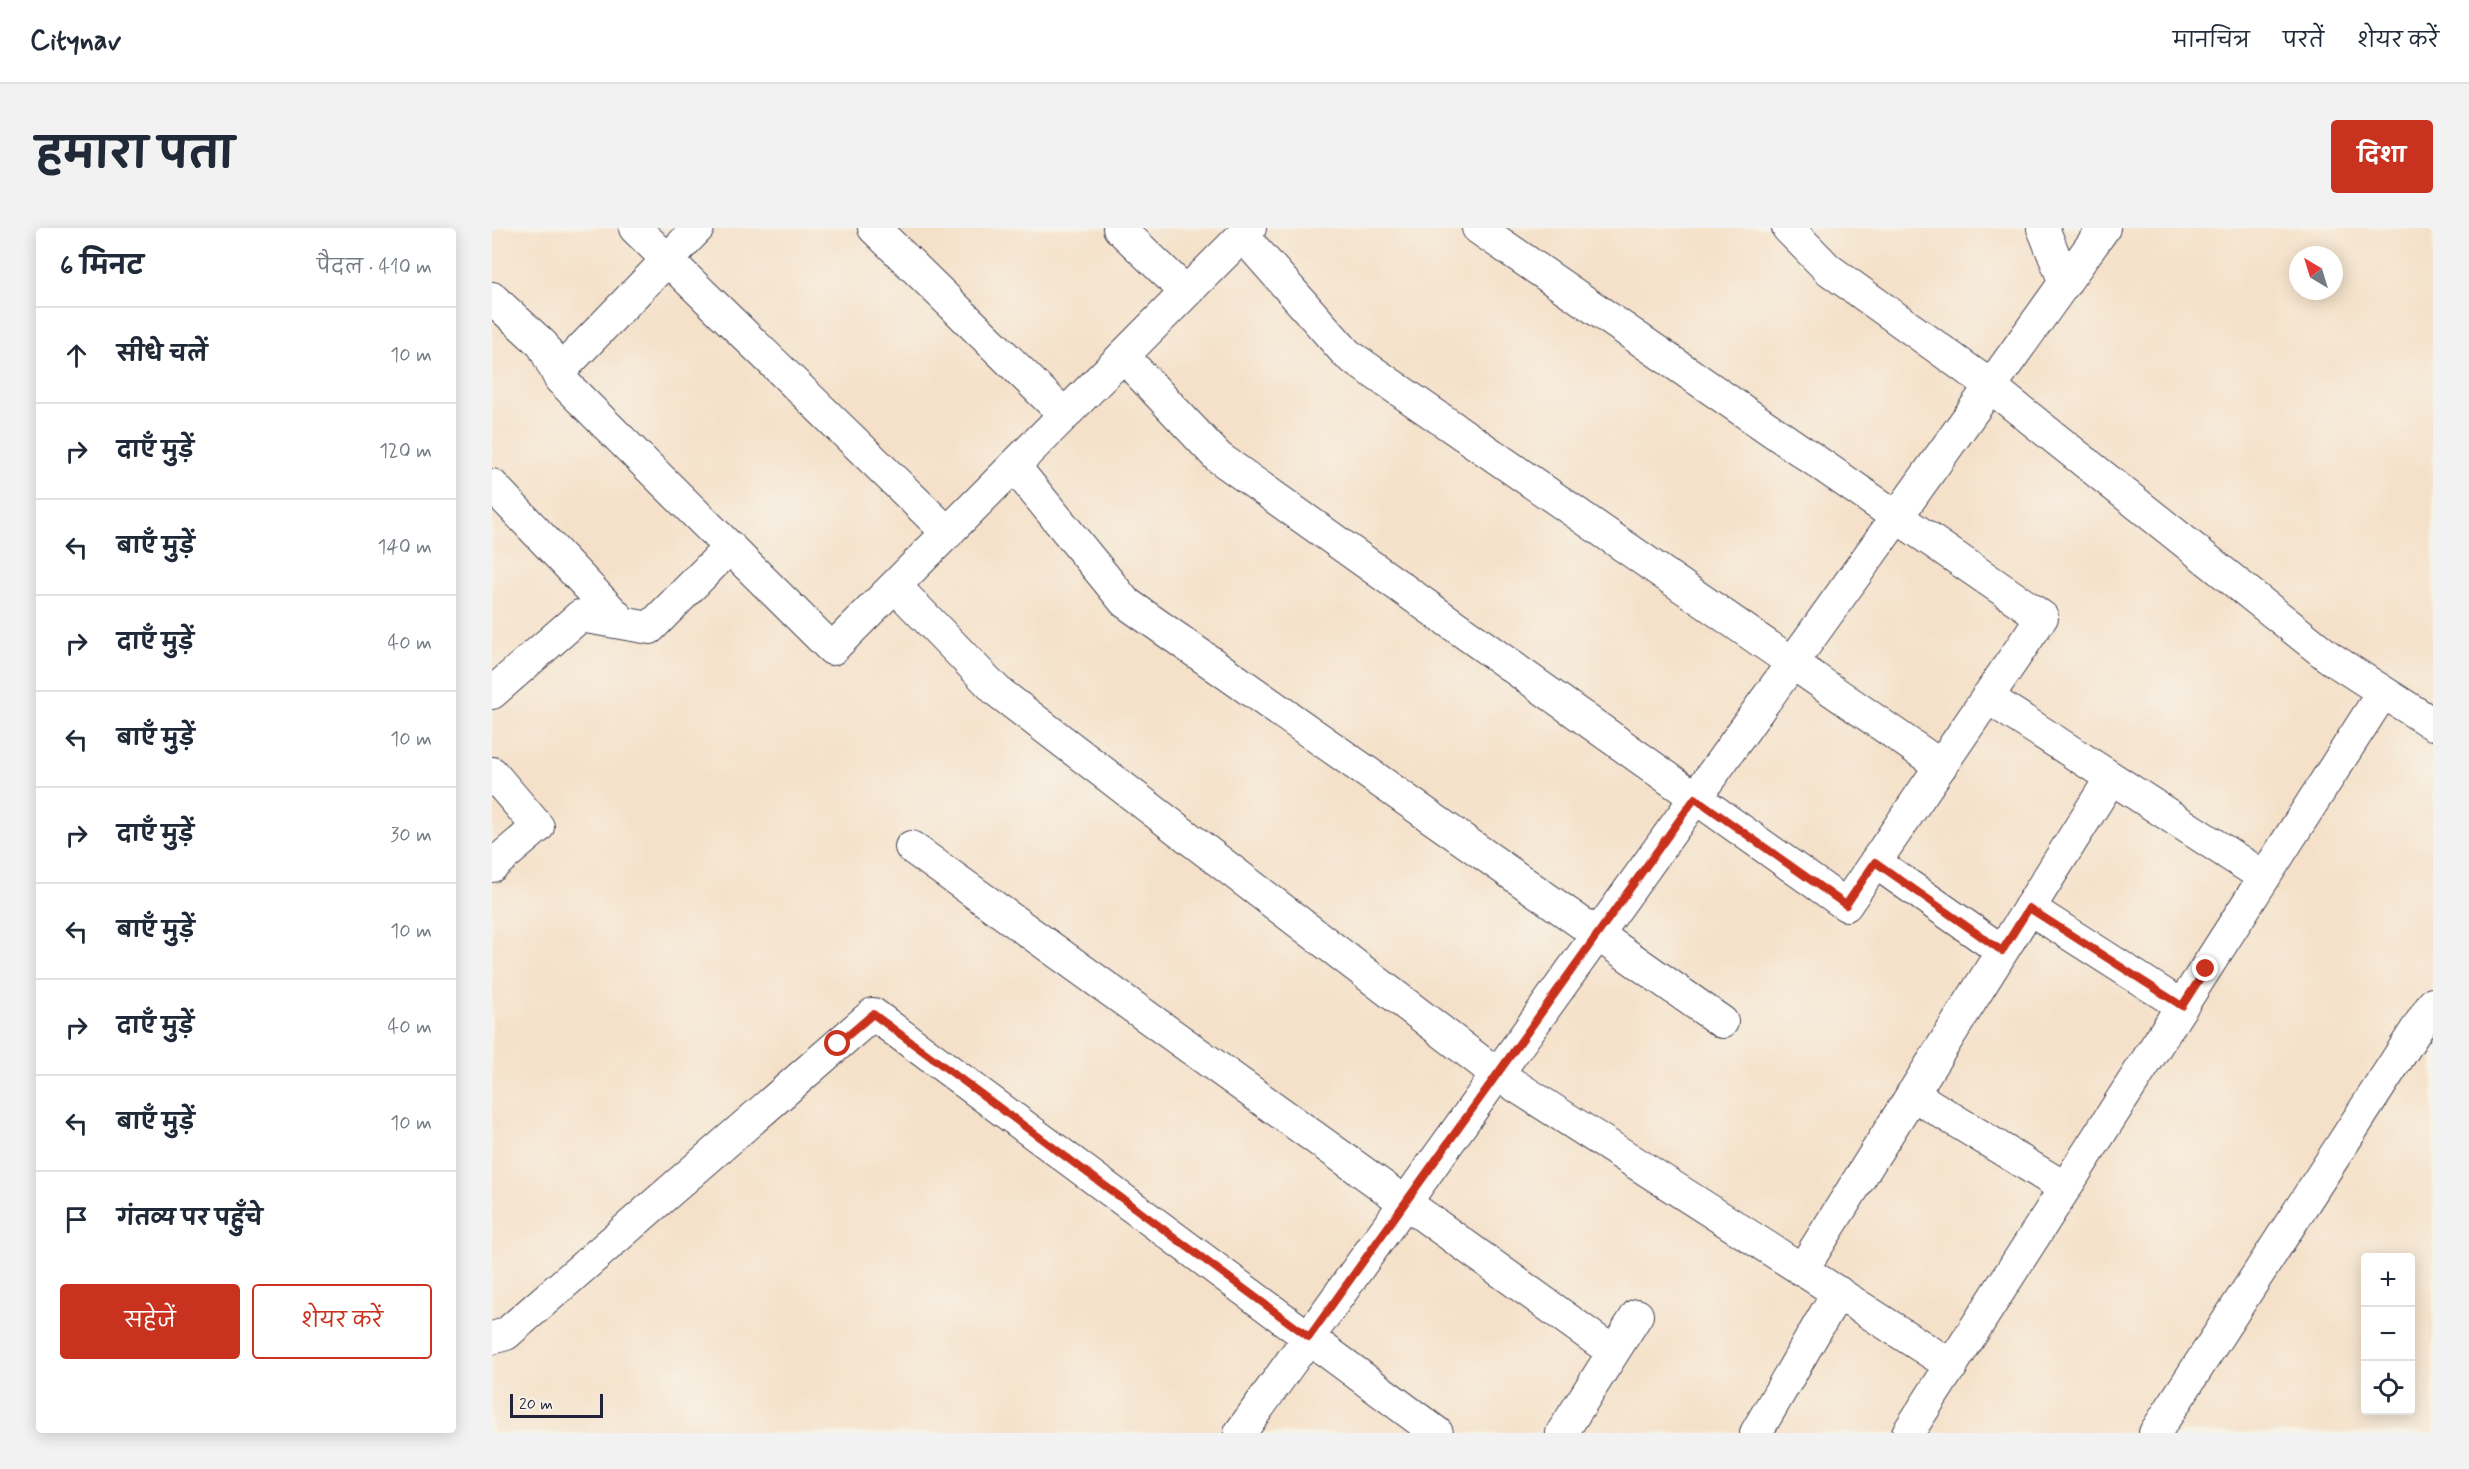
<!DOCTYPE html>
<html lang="hi">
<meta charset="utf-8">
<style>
body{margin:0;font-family:Mynerve,"Playpen Sans Deva",sans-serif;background:#f2f2f3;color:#1f2937}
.controls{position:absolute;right:18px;bottom:18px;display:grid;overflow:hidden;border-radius:6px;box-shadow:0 3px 15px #0003}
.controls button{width:54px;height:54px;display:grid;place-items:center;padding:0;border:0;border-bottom:2px solid #e0e1e3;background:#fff;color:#1f2937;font:30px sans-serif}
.compass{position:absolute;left:1797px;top:18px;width:54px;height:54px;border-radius:50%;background:#fff;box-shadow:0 3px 15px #0003;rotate:322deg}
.scale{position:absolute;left:18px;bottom:15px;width:93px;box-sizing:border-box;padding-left:6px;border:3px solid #22223b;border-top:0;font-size:16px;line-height:21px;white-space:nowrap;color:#22223b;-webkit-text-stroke:4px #f7f3e8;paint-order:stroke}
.stop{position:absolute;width:18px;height:18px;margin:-14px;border:4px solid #c8321e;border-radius:50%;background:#fff}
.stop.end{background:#c8321e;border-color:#fff;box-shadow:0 2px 6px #0008}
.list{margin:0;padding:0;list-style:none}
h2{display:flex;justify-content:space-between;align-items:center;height:78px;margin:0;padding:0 24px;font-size:26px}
h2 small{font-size:20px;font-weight:400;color:#747a83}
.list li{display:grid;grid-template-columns:39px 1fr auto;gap:18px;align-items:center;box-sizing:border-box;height:96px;padding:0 24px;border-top:2px solid #e0e1e3}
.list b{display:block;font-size:22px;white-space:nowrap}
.list em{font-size:20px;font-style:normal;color:#747a83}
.actions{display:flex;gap:12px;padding:18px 24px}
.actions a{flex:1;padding:14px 0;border:2px solid #c8321e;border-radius:6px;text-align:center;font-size:21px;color:#c8321e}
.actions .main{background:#c8321e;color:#fff}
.icon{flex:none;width:33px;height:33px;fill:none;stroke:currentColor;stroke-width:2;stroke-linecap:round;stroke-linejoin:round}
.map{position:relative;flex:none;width:1941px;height:1205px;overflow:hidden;border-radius:6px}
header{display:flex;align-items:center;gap:36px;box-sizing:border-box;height:84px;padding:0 30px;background:#fff;border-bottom:2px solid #e0e1e3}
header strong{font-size:28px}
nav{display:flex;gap:33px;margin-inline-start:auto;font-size:21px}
.intro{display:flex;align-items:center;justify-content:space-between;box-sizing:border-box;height:144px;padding:0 36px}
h1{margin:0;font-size:42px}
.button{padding:15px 27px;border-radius:6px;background:#c8321e;color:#fff;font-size:21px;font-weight:700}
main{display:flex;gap:36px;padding:0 36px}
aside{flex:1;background:#fff;border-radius:6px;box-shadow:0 3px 15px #0003}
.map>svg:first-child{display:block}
</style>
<header>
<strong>Citynav</strong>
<nav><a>मानचित्र</a><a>परतें</a><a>शेयर करें</a></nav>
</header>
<div class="intro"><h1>हमारा पता</h1><a class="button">दिशा</a></div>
<main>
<aside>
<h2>6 मिनट<small>पैदल · 410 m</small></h2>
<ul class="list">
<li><svg class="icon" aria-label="ahead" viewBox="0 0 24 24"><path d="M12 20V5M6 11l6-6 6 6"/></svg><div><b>सीधे चलें</b></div><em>10 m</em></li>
<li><svg class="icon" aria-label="right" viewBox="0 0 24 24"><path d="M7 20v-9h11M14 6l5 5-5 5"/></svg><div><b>दाएँ मुड़ें</b></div><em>120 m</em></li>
<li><svg class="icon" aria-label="left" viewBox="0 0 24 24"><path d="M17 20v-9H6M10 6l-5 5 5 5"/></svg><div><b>बाएँ मुड़ें</b></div><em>140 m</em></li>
<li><svg class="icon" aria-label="right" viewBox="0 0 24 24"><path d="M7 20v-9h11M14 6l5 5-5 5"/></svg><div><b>दाएँ मुड़ें</b></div><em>40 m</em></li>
<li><svg class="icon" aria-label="left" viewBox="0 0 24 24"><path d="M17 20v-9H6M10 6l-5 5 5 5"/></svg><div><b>बाएँ मुड़ें</b></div><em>10 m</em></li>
<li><svg class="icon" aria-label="right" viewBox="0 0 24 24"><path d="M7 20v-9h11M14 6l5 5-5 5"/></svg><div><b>दाएँ मुड़ें</b></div><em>30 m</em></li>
<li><svg class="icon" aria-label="left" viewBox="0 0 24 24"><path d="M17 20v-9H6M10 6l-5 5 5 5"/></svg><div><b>बाएँ मुड़ें</b></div><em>10 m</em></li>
<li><svg class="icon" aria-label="right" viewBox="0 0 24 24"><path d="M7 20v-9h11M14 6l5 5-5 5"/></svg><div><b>दाएँ मुड़ें</b></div><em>40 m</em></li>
<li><svg class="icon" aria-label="left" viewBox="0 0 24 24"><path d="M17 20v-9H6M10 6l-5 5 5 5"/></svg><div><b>बाएँ मुड़ें</b></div><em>10 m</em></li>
<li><svg class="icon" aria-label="arrive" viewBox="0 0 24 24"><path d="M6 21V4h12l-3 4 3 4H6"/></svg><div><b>गंतव्य पर पहुँचे</b></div></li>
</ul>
<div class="actions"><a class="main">सहेजें</a><a>शेयर करें</a></div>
</aside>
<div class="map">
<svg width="1941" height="1205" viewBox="0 0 1941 1205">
<rect width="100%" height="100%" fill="#f7f3e8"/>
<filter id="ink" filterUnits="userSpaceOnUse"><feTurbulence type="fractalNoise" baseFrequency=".0167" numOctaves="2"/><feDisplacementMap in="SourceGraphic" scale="12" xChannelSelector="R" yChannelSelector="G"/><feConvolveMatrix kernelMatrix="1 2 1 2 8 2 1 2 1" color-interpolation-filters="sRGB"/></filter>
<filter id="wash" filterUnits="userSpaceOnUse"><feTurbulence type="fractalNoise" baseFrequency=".008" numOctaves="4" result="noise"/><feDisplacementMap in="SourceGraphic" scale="24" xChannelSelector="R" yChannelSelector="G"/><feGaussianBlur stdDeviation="1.35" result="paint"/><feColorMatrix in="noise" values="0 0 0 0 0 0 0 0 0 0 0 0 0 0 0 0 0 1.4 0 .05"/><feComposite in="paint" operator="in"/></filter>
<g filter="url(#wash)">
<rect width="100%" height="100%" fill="#f5e1c9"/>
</g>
<g filter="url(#ink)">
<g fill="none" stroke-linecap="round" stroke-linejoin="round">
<g stroke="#423f50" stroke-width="34">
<path id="street" d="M143 0 456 305
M382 0 573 187
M627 0 694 64
M1296 0 1336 41 1489 151 1837 429 1941 496
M1551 0 1573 55
M751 8 855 126 1449 538
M0 70 51 117 68 151 340 421 758 0
M631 128 726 229 1354 677 1550 389 986 0
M66 145 206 0
M522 238 633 374 1230 794
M0 257 131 395
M403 358 505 463 1005 846 1460 1138
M0 465 88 388 158 400 238 319
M1495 469 1772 649
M0 545 46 599 0 638
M419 619 1121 1124
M1383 634 1510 723
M1537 680 1690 778
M1420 866 1573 960
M1310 1042 1619 550
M0 1110 14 1106 381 786 945 1205
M748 1205 1612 0
M1070 1205 1145 1087
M1264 1205 1346 1064
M1416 1205 1891 464
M1663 1205 1941 776"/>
</g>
<use href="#street" stroke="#fff" stroke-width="32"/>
</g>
</g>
<g fill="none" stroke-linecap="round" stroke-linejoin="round" filter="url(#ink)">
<path stroke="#c8321e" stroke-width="8" d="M346 816 381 786 817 1109 1203 570 1354 677 1383 634 1510 723 1537 680 1690 778 1714 741"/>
</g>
</svg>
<div class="controls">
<button>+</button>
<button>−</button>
<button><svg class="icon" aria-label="locate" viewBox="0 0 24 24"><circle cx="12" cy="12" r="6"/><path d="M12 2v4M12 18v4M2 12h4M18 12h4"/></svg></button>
</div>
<svg class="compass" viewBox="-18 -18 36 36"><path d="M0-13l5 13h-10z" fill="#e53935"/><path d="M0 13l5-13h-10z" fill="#747a83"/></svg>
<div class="scale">20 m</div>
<div class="stop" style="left:346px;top:816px"></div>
<div class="stop end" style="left:1714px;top:741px"></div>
</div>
</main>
